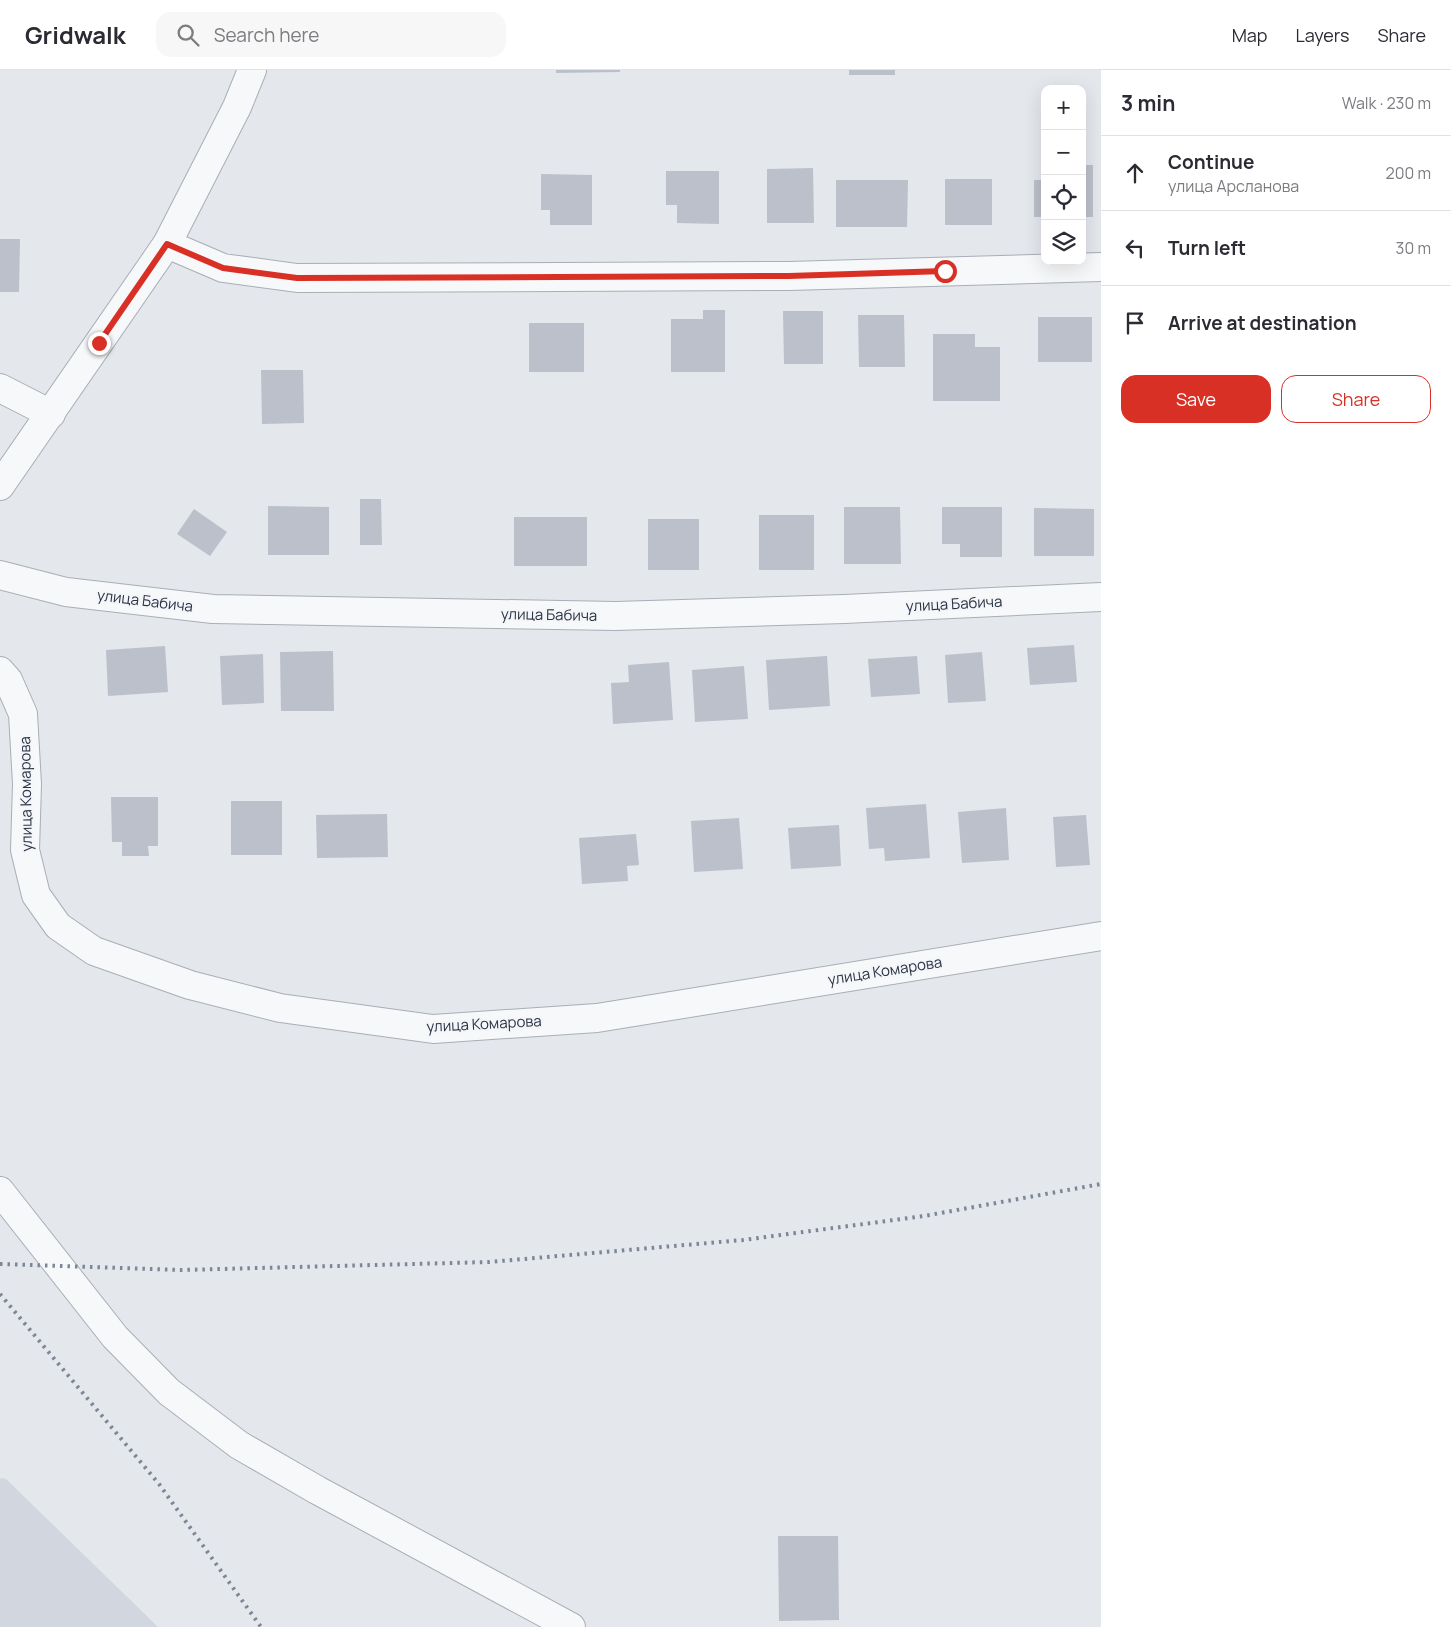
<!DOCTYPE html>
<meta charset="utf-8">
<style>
body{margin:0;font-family:Manrope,sans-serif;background:#f7f7f7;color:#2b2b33}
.controls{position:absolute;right:15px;top:15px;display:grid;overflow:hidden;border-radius:10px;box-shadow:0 5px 20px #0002}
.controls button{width:45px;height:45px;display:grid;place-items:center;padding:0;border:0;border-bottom:1px solid #e1e1e2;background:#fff;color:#2b2b33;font:25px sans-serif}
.stop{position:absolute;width:15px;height:15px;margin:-11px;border:4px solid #d93025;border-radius:50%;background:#fff}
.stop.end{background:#d93025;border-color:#fff;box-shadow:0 1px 5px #0008}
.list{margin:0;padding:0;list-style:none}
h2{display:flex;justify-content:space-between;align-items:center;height:65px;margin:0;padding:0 20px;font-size:21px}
h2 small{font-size:16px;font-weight:400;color:#7c7c81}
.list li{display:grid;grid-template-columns:32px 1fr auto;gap:15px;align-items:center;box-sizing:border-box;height:75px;padding:0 20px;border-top:1px solid #e1e1e2}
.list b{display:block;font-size:19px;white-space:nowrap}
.list p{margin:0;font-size:16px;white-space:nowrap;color:#7c7c81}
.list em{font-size:16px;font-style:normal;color:#7c7c81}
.actions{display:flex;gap:10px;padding:15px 20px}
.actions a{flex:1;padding:11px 0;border:1px solid #d93025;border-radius:15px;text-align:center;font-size:18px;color:#d93025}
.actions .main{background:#d93025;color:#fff}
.icon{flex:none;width:28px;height:28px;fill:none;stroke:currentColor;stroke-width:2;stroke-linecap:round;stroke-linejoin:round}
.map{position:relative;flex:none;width:1101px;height:1557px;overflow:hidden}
header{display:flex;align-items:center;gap:30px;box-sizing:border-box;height:70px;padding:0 25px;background:#fff;border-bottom:1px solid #e1e1e2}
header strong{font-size:24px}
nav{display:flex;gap:28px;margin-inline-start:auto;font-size:18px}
.search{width:350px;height:45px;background:#f7f7f7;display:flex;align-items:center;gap:12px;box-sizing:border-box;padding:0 18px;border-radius:15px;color:#7c7c81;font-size:19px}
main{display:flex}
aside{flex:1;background:#fff}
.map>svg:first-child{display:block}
</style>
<header>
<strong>Gridwalk</strong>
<div class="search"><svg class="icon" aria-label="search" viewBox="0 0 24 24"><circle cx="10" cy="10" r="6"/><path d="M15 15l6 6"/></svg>Search here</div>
<nav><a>Map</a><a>Layers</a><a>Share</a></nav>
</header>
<main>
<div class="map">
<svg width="1101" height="1557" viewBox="0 0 1101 1557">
<rect width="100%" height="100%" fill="#e4e7ec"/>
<path fill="#d2d6de" d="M0 1408 6 1409 158 1557H0Z"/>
<path fill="#bbc0ca" d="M556 0H620V2L556 3Z
M849 0H895V5H849Z
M1082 95H1093V147H1082Z
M813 98 814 153H767V99Z
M666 101H719V154L677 153V135H666Z
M541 104 592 105V155H550V140H541Z
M945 109H992V155H945Z
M836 110H908L907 157H836Z
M1034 110H1045V147H1034Z
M0 169H20L19 222H0Z
M703 240H725V302H671V249H703Z
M783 241H823V294H784Z
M858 245H904L905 297H859Z
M1038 247H1092V292H1038Z
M529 253H584V302H529Z
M933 264H975V277H1000V331H933Z
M261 300H303L304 353 262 354Z
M360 429H381L382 475H360Z
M268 436 329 437V485H268Z
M844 437H900L901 494H844Z
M942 437H1002V487H960V474H942Z
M1034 438 1094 439V486H1034Z
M194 439 227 462 210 486 177 464Z
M759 445H814V500H759Z
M514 447H587V496H514Z
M648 449H699V500H648Z
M1074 575 1077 612 1030 615 1027 578Z
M165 576 168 622 108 626 106 580Z
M333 581 334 641H281L280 582Z
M982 582 986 631 948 633 945 585Z
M263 584 264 633 222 635 220 586Z
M827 586 830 636 769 640 766 590Z
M917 586 920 624 871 627 868 589Z
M669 592 673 650 613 654 611 613 629 612 628 595Z
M744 596 748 649 695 652 692 600Z
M111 727H158V776H148L149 786H122V772H112Z
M231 731H282V785H231Z
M926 734 930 788 885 791 884 778 869 779 866 738Z
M1006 738 1009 790 962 793 958 742Z
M387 744 388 787 317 788 316 745Z
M1086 745 1090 795 1056 797 1053 747Z
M739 748 743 799 694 802 691 751Z
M839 755 841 796 791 799 788 758Z
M636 764 639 795 627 796 628 811 582 814 579 768Z
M778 1466H838L839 1550 779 1551Z"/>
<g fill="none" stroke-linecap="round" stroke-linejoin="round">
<g stroke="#a9aeb7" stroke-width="30">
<path id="minor" d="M167 174 223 198 297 208 789 206 1101 197
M0 318 51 344
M0 505 66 522 213 539 616 546 844 539 1101 527
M0 601 8 610 23 644 27 714 25 780 36 825 58 856 94 881 190 915 280 938 433 959 597 948 1101 866"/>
</g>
<g stroke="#a9aeb7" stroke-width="30">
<path id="tertiary" d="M0 416 167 174 237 37 252 0
M0 1121 115 1267 169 1322 239 1375 317 1420 571 1557"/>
</g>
<use href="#minor" stroke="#f7f8fa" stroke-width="28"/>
<use href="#tertiary" stroke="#f7f8fa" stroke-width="28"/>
<path stroke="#7d8696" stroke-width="4" stroke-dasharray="2.5 5" stroke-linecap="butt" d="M0 1194 182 1200 489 1192 743 1170 924 1146 1101 1114
M0 1224 159 1414 261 1557"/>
</g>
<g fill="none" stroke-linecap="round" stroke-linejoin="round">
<path stroke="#d93025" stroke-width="6" d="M99 273 167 174 223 198 297 208 789 206 945 201"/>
</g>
<g text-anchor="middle" stroke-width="4" stroke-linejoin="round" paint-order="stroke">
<g font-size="15" fill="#2b3445" stroke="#f4f6f9">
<text transform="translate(145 531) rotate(7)" y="5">улица Бабича</text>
<text transform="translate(954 534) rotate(-3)" y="5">улица Бабича</text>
<text transform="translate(549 545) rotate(1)" y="5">улица Бабича</text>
<text transform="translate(26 724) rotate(-91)" y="5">улица Комарова</text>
<text transform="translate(885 901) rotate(-9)" y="5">улица Комарова</text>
<text transform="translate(484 954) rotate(-3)" y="5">улица Комарова</text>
</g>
</g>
</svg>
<div class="controls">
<button>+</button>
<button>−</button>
<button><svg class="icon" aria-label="locate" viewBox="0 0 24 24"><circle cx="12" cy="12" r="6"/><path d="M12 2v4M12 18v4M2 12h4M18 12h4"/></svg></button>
<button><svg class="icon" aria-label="layers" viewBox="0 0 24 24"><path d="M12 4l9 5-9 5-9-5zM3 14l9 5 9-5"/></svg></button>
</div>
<div class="stop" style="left:945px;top:201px"></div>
<div class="stop end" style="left:99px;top:273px"></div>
</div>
<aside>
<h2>3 min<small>Walk · 230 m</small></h2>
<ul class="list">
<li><svg class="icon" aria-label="ahead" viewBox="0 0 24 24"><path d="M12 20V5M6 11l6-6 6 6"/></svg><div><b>Continue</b><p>улица Арсланова</p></div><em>200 m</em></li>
<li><svg class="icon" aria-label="left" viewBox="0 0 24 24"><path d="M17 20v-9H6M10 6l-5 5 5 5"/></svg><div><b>Turn left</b></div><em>30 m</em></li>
<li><svg class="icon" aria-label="arrive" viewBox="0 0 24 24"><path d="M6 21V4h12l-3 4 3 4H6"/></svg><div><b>Arrive at destination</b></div></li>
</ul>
<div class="actions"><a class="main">Save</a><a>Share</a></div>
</aside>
</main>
